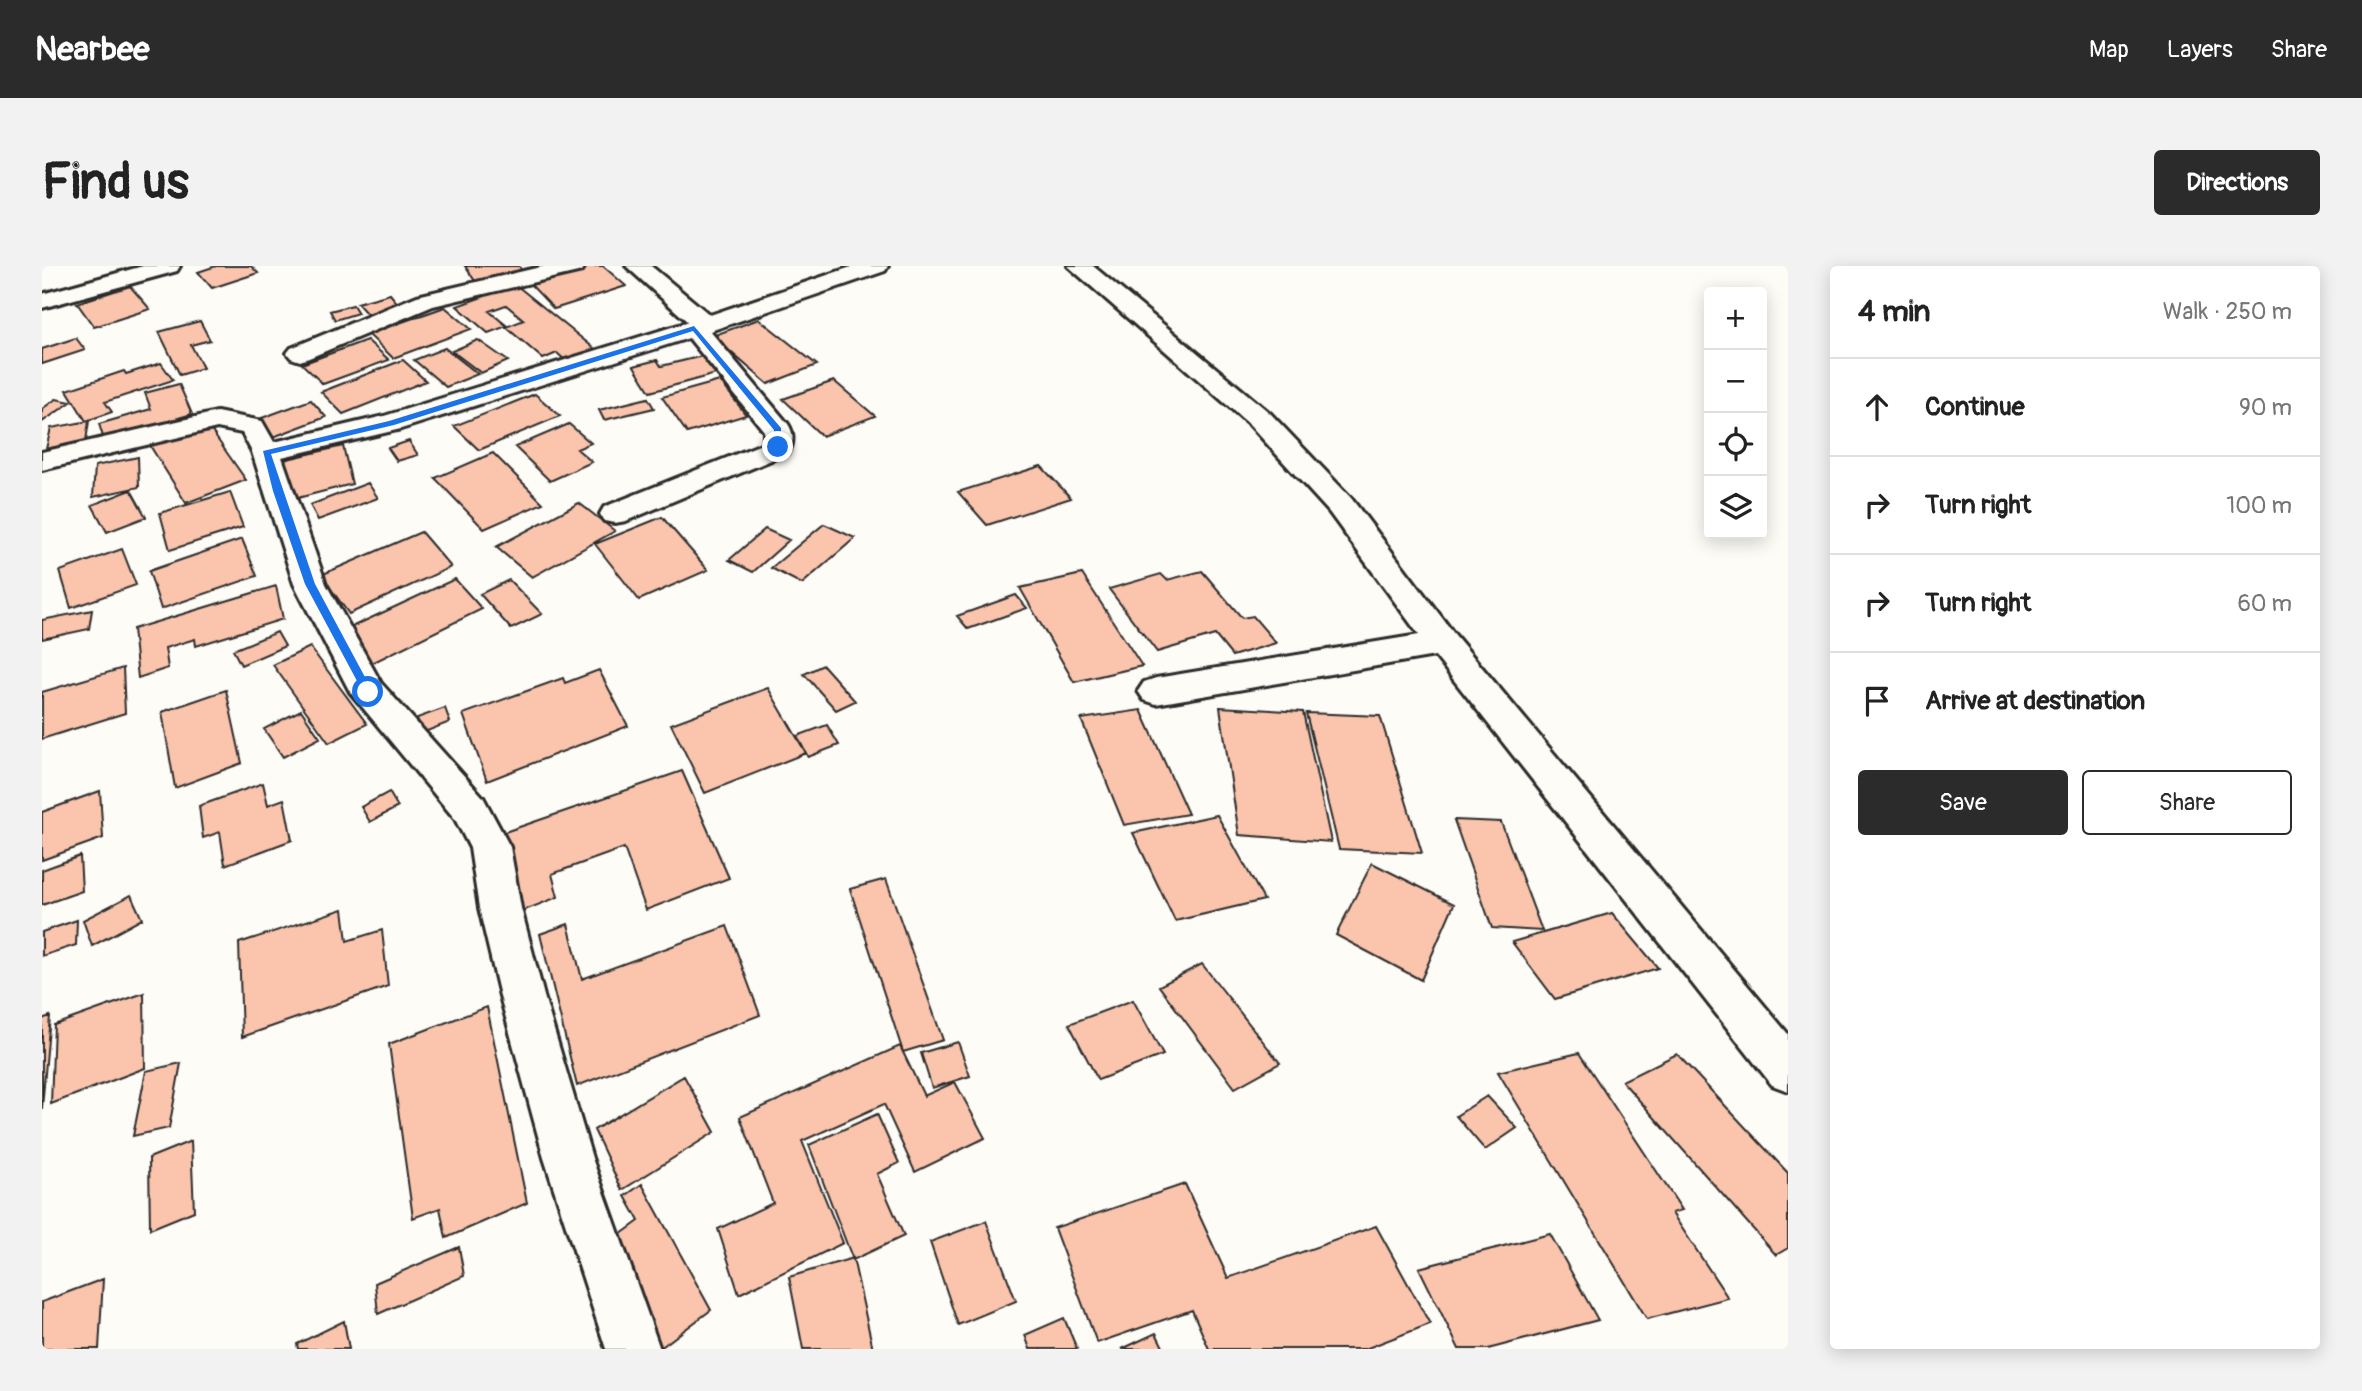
<!DOCTYPE html>
<meta charset="utf-8">
<style>
body{margin:0;font-family:Pangolin,sans-serif;background:#f2f2f2;color:#222}
.controls{position:absolute;right:21px;top:21px;display:grid;overflow:hidden;border-radius:7px;box-shadow:0 4px 18px #0003}
.controls button{width:63px;height:63px;display:grid;place-items:center;padding:0;border:0;border-bottom:2px solid #e0e0e0;background:#fff;color:#222;font:35px sans-serif}
.stop{position:absolute;width:21px;height:21px;margin:-16px;border:5px solid #1a73e8;border-radius:50%;background:#fff}
.stop.end{background:#1a73e8;border-color:#fff;box-shadow:0 2px 7px #0008}
.list{margin:0;padding:0;list-style:none}
h2{display:flex;justify-content:space-between;align-items:center;height:91px;margin:0;padding:0 28px;font-size:30px}
h2 small{font-size:23px;font-weight:400;color:#767676}
.list li{display:grid;grid-template-columns:46px 1fr auto;gap:21px;align-items:center;box-sizing:border-box;height:98px;padding:0 28px;border-top:2px solid #e0e0e0}
.list b{display:block;font-size:26px;white-space:nowrap}
.list em{font-size:23px;font-style:normal;color:#767676}
.actions{display:flex;gap:14px;padding:21px 28px}
.actions a{flex:1;padding:16px 0;border:2px solid #2b2b2b;border-radius:7px;text-align:center;font-size:24px;color:#2b2b2b}
.actions .main{background:#2b2b2b;color:#fff}
.icon{flex:none;width:38px;height:38px;fill:none;stroke:currentColor;stroke-width:2;stroke-linecap:round;stroke-linejoin:round}
.map{position:relative;flex:none;width:1746px;height:1083px;overflow:hidden;border-radius:7px}
header{display:flex;align-items:center;gap:42px;box-sizing:border-box;height:98px;padding:0 35px;background:#2b2b2b;color:#fff}
header strong{font-size:33px}
nav{display:flex;gap:38px;margin-inline-start:auto;font-size:24px}
.intro{display:flex;align-items:center;justify-content:space-between;box-sizing:border-box;height:168px;padding:0 42px}
h1{margin:0;font-size:49px}
.button{padding:18px 32px;border-radius:7px;background:#2b2b2b;color:#fff;font-size:24px;font-weight:700}
main{display:flex;gap:42px;padding:0 42px}
aside{flex:1;background:#fff;border-radius:7px;box-shadow:0 4px 18px #0003}
.map>svg:first-child{display:block}
</style>
<header>
<strong>Nearbee</strong>
<nav><a>Map</a><a>Layers</a><a>Share</a></nav>
</header>
<div class="intro"><h1>Find us</h1><a class="button">Directions</a></div>
<main>
<div class="map">
<svg width="1746" height="1083" viewBox="0 0 1746 1083">
<rect width="100%" height="100%" fill="#fdfcf7"/>
<filter id="ink" filterUnits="userSpaceOnUse"><feTurbulence type="fractalNoise" baseFrequency=".0143" numOctaves="2"/><feDisplacementMap in="SourceGraphic" scale="14" xChannelSelector="R" yChannelSelector="G"/><feConvolveMatrix kernelMatrix="1 2 1 2 8 2 1 2 1" color-interpolation-filters="sRGB"/></filter>
<g filter="url(#ink)">
<path fill="#fbc5ad" stroke="#2b2b2b" stroke-width="2" d="M174 0H209L216 7 170 22 156 6Z
M423 0H477L481 6 435 18Z
M546 0H561L584 20 512 43 488 18Z
M474 19 553 83 524 95 515 87 501 93 464 61 482 54 464 39 447 45 465 60 446 67 415 40Z
M88 20 108 43 52 61 35 37Z
M348 28 357 39 325 48 315 37Z
M311 39 316 47 293 54 288 45Z
M403 41 429 63 351 92 326 68Z
M717 53 775 99 726 118 670 70Z
M158 55 168 74 149 79 161 102 138 109 117 66Z
M34 72 43 84 0 98V83Z
M325 74 347 94 281 118 260 98Z
M436 74 466 95 439 107 410 85Z
M403 82 436 108 404 121 372 94Z
M661 90 674 108 608 126 592 100 615 94 619 100Z
M361 94 384 115 301 148 279 126Z
M119 97 131 114 63 136 70 146 44 155 25 124 82 105 84 108Z
M678 115 704 149 645 167 620 131Z
M792 115 833 150 780 170 741 133Z
M137 118 150 148 62 174 57 158 109 143 103 127Z
M493 128 518 150 437 184 412 160Z
M606 132 612 142 562 154 557 144Z
M14 133 29 136 0 156V143Z
M269 134 284 151 231 171 217 153Z
M47 155 44 175 4 183 9 162Z
M164 157 204 214 144 237 107 178Z
M527 158 549 177 535 183 550 196 508 215 473 181Z
M367 175 376 189 355 195 346 182Z
M301 180 310 218 244 235 237 195Z
M451 187 501 237 442 263 393 212Z
M96 191 97 221 51 231 53 200Z
M999 200 1029 232 945 259 916 226Z
M326 217 336 232 276 254 268 239Z
M89 224 104 251 65 266 50 239Z
M188 226 201 261 128 284 118 247Z
M537 237 573 265 490 311 454 281Z
M620 251 666 304 597 334 553 278Z
M782 258 813 272 760 318 729 302Z
M723 263 747 274 711 306 687 294Z
M379 266 409 301 307 348 279 309Z
M200 273 215 310 119 343 107 305Z
M80 283 94 319 29 342 18 305Z
M1160 305 1200 352 1211 350 1234 377 1190 390 1173 369 1115 386 1067 323 1119 308 1125 314Z
M1040 308 1100 400 1032 416 978 322Z
M413 313 440 343 328 398 303 364Z
M467 314 500 348 469 363 438 328Z
M234 320 241 353 154 380 153 373 123 382 126 402 96 412 91 363Z
M974 329 985 342 926 363 915 350Z
M50 344 47 363 0 373V354Z
M235 366 243 380 199 399 191 384Z
M268 381 325 458 287 477 231 399Z
M781 399 813 435 794 444 762 408Z
M81 402 83 447 0 473V426Z
M557 404 586 460 445 515 421 448 521 412 523 417Z
M726 422 764 487 663 527 629 458Z
M184 424 200 497 133 522 120 446Z
M1178 441 1261 446 1289 576 1197 569Z
M403 442 408 456 380 467 375 452Z
M259 444 278 472 241 491 222 463Z
M1099 444 1146 548 1082 559 1039 453Z
M1264 447 1338 450 1380 587 1297 583Z
M785 459 797 479 766 491 755 470Z
M640 505 687 612 604 644 582 582 510 608 516 631 478 646 457 568Z
M221 517 226 539 242 533 250 574 183 599 178 566 161 572 157 540Z
M58 525 61 572 0 594V546Z
M347 526 356 541 328 556 319 541Z
M1175 549 1222 634 1133 655 1091 567Z
M1412 554 1459 556 1500 665 1450 662Z
M38 590 40 625 0 639V604Z
M1330 597 1412 638 1379 714 1294 669Z
M844 613 901 774 861 786 808 623Z
M89 629 100 653 50 680 41 654Z
M301 643 305 675 340 664 346 720 200 771 197 677Z
M1570 647 1616 702 1513 733 1470 676Z
M35 654 34 679 0 690V666Z
M526 658 540 713 685 660 718 749 535 820 498 668Z
M1160 698 1238 797 1193 822 1117 720Z
M102 727 103 802 9 838 12 759Z
M1091 734 1121 789 1056 814 1027 758Z
M445 741 485 937 404 972 398 942 371 952 347 778Z
M8 750 0 842V843V753Z
M916 776 928 810 890 822 879 787Z
M858 780 882 830 913 816 943 872 873 906 842 838 760 875 801 977 697 1028 676 963 731 937 698 851Z
M1537 787 1640 944 1630 947 1686 1032 1605 1053 1456 806Z
M1635 788 1746 907V982L1734 989 1580 815Z
M139 797 127 862 91 870 104 805Z
M642 810 673 866 580 924 552 864Z
M1445 830 1475 862 1443 884 1414 850Z
M835 848 857 897 835 908 862 970 811 994 767 879Z
M149 875 152 945 108 963 107 892Z
M600 918 669 1044 617 1083H612L561 981 597 955 583 930Z
M1143 918 1186 1012 1334 960 1388 1058 1323 1083H1167L1150 1044 1055 1077 1012 962Z
M944 955 974 1035 916 1059 888 976Z
M1508 968 1556 1054 1446 1083H1417L1377 1002Z
M417 981 422 1010 336 1048 333 1017Z
M811 992 831 1083H761L747 1011Z
M61 1013 57 1083H0V1036Z
M1022 1052 1035 1083H988L983 1069Z
M302 1055 307 1083H256L255 1078Z
M1114 1067 1122 1083H1080Z"/>
<g fill="none" stroke-linecap="round" stroke-linejoin="round">
<g stroke="#2b2b2b" stroke-width="6">
<path id="minor" d="M101 0H138L135 5 0 42V28Z
M503 0H543L540 5 391 40 267 92 258 95 249 92 245 87 249 82 375 30Z
M584 0H609L668 49 812 0H846L843 5 668 65 746 158C752 167 752 178 746 187L584 255 573 257 562 255 558 248 562 241 722 177V165L647 72 359 163 240 191 284 318 339 417 441 531 468 581 479 642 502 730 550 892 618 1083H564L502 892 458 730 437 642 428 582 413 553 308 426 252 318 210 186 200 167 175 162 0 204V186L175 146 220 155 232 176 342 150 646 56Z
M1026 0H1051L1228 147 1309 232 1413 369 1746 768V825L1730 819 1393 390 1114 438 1102 434 1096 425 1102 416 1114 412 1377 369 1287 246 1208 159Z"/>
</g>
<use href="#minor" fill="#fdfcf7" fill-rule="evenodd"/>
</g>
</g>
<path fill="#1a73e8" d="M652 60 739 162V183L732 181V164L651 65 352 159 229 188 273 318 331 426 326 429 322 428 263 318 231 225 221 185 347 155Z"/>
</svg>
<div class="controls">
<button>+</button>
<button>−</button>
<button><svg class="icon" aria-label="locate" viewBox="0 0 24 24"><circle cx="12" cy="12" r="6"/><path d="M12 2v4M12 18v4M2 12h4M18 12h4"/></svg></button>
<button><svg class="icon" aria-label="layers" viewBox="0 0 24 24"><path d="M12 4l9 5-9 5-9-5zM3 14l9 5 9-5"/></svg></button>
</div>
<div class="stop" style="left:326px;top:426px"></div>
<div class="stop end" style="left:736px;top:181px"></div>
</div>
<aside>
<h2>4 min<small>Walk · 250 m</small></h2>
<ul class="list">
<li><svg class="icon" aria-label="ahead" viewBox="0 0 24 24"><path d="M12 20V5M6 11l6-6 6 6"/></svg><div><b>Continue</b></div><em>90 m</em></li>
<li><svg class="icon" aria-label="right" viewBox="0 0 24 24"><path d="M7 20v-9h11M14 6l5 5-5 5"/></svg><div><b>Turn right</b></div><em>100 m</em></li>
<li><svg class="icon" aria-label="right" viewBox="0 0 24 24"><path d="M7 20v-9h11M14 6l5 5-5 5"/></svg><div><b>Turn right</b></div><em>60 m</em></li>
<li><svg class="icon" aria-label="arrive" viewBox="0 0 24 24"><path d="M6 21V4h12l-3 4 3 4H6"/></svg><div><b>Arrive at destination</b></div></li>
</ul>
<div class="actions"><a class="main">Save</a><a>Share</a></div>
</aside>
</main>
